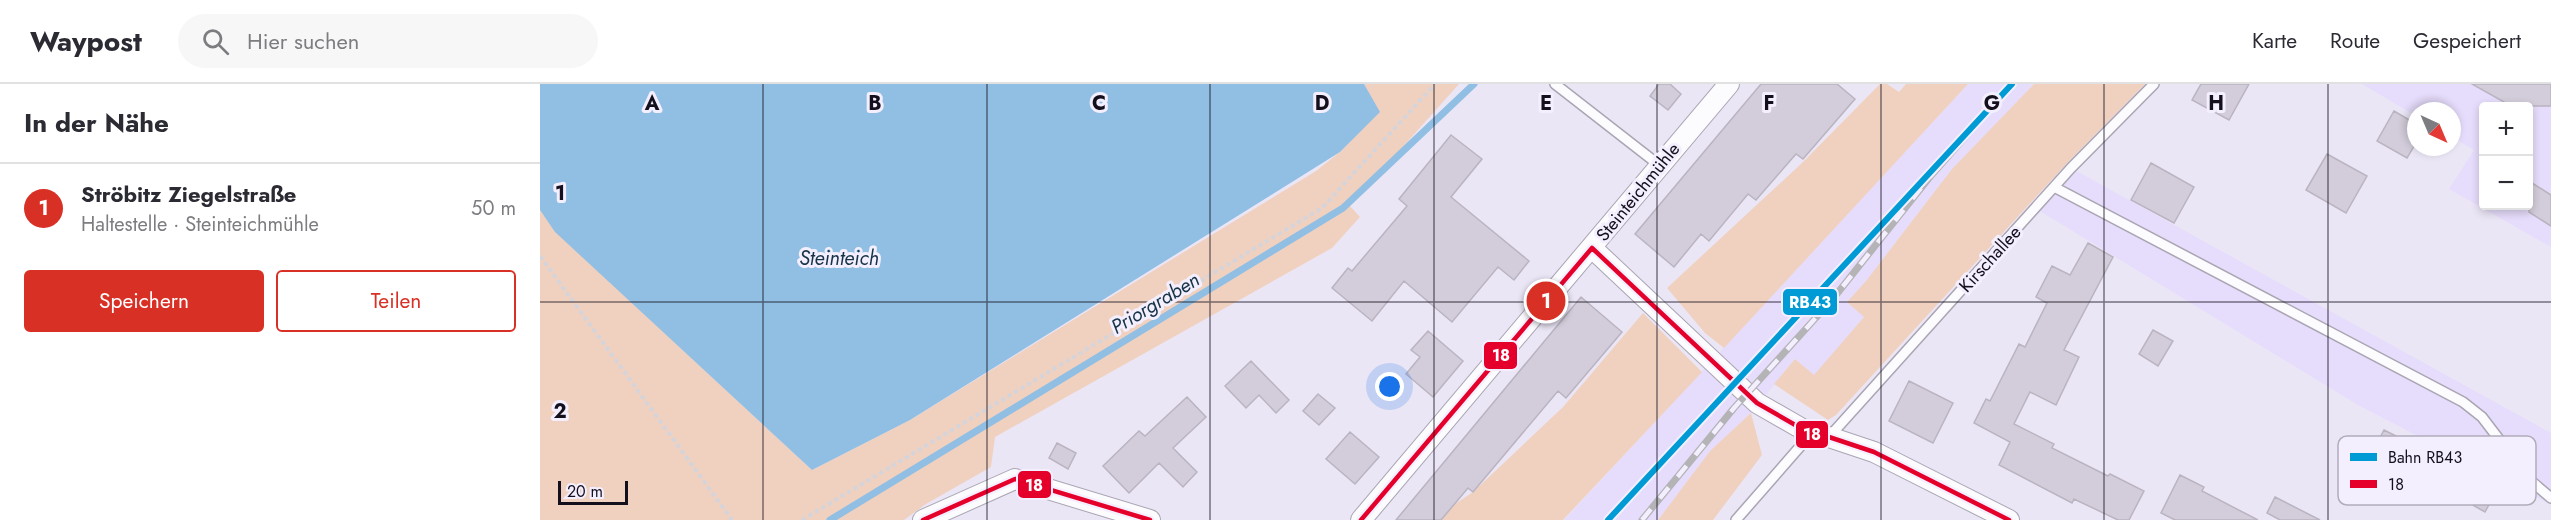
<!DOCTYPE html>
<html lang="de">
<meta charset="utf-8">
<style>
body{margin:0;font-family:Jost,sans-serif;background:#f7f7f7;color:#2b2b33}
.controls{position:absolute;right:18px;top:18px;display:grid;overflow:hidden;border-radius:6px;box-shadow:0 3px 9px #0003}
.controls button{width:54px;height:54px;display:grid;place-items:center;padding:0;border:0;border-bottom:2px solid #e1e1e2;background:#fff;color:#2b2b33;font:30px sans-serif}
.compass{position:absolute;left:1867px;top:18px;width:54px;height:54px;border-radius:50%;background:#fff;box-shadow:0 3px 9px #0003;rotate:136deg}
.scale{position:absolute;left:18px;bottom:15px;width:70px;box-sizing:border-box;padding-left:6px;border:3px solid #140f1c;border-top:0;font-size:16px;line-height:21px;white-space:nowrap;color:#140f1c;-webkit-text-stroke:4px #f4effe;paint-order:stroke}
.you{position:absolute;left:850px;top:303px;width:21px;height:21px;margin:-15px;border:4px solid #fff;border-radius:50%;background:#1a73e8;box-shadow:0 0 0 9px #1a73e833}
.badge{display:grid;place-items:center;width:39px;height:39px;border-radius:50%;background:#d93025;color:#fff;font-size:20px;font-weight:700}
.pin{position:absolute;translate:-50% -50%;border:3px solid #fff;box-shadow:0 2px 6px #0006}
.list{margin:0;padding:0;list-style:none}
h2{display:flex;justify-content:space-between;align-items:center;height:78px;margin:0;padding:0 24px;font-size:26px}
h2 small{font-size:20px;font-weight:400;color:#7c7c81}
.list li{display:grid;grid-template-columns:39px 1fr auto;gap:18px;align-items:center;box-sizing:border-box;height:90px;padding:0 24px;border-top:2px solid #e1e1e2}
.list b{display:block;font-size:22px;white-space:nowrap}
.list p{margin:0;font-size:20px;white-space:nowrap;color:#7c7c81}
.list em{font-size:20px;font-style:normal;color:#7c7c81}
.actions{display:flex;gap:12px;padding:18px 24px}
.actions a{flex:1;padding:14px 0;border:2px solid #d93025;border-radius:6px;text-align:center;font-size:21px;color:#d93025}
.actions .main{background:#d93025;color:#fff}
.icon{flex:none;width:33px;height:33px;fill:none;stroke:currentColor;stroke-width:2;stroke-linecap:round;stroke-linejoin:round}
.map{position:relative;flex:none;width:2011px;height:436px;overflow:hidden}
header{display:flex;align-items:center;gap:36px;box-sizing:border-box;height:84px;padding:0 30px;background:#fff;border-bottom:2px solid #e1e1e2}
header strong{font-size:28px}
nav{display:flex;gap:33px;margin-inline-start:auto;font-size:21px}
.search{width:420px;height:54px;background:#f7f7f7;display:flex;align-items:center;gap:15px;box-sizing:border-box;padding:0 21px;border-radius:33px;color:#7c7c81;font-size:22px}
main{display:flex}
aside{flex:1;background:#fff}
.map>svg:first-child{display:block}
</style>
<header>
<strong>Waypost</strong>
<div class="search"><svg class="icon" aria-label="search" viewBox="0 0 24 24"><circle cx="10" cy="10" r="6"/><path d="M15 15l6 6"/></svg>Hier suchen</div>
<nav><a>Karte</a><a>Route</a><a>Gespeichert</a></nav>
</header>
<main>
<aside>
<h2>In der Nähe<small></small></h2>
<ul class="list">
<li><span class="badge">1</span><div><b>Ströbitz Ziegelstraße</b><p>Haltestelle · Steinteichmühle</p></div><em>50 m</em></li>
</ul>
<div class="actions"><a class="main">Speichern</a><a>Teilen</a></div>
</aside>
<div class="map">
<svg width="2011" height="436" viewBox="0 0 2011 436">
<rect width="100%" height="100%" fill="#ebe6f6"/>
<path fill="#e6dcfb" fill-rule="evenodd" d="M1428 0H1494L1412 85 1326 197 1307 218 1324 233 1274 292 1255 275 1211 329 1170 367 1118 436H1024Z
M1822 0H2011V163L1909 105 1934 66 1912 53V27H1876V32ZM1944 22H1988V122H1944Z
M1531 84 2011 349V421L1818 321 1495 124Z"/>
<path fill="#f0d1c0" d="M824 0H919L810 122 820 133 792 164 455 353 451 383 386 420 364 436H0V126L16 148 272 386 370 336 776 87 800 68 839 28Z
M1340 0H1347L1359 8 1366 0H1428L1184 264 1165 249 1127 204 1262 79Z
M1494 0H1605L1528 78 1296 331 1288 336 1234 300 1255 275 1274 291 1324 233 1307 218 1326 197 1412 85Z
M1103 229 1162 288 1023 436H901L912 422 933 408 1023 323Z
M1211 329 1222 371 1173 436H1118L1170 367Z"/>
<path fill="#91bee3" d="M0 0H824L840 28 800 68 370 336 272 386 15 148 0 126Z"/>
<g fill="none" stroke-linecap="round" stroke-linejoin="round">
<path stroke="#91bee3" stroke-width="7" d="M290 436 803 124 934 0"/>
</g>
<path fill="#d3ccda" stroke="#bab3c0" stroke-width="1.5" d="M1119 0H1130L1141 10 1128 26 1110 12Z
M1221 0H1297L1315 15 1263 75 1256 70 1216 116 1208 110 1169 157 1161 150 1134 183 1095 150Z
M1661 0H1709L1689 36 1652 16Z
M1932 0H2011V22H1971Z
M1854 27 1876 40V59L1867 74 1837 57Z
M911 51 942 75 911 113 989 177 974 196 958 183 912 238 864 197 832 237 792 204 808 184 812 187 867 122 859 115Z
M1787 70 1827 92 1806 129 1766 106Z
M1611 79 1654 103 1634 139 1591 116Z
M1989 97 2011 111V142L1989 128Z
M1548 159 1573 173 1524 266 1539 273 1516 321 1490 308 1474 340 1514 360 1512 364 1568 392 1570 390 1604 407 1589 436H1578L1534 415 1532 419 1459 381 1470 358 1434 339 1446 315 1450 317 1479 260 1485 263 1507 219 1496 213 1512 182 1530 191Z
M1041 213 1082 248 1026 314 1018 307 933 408 928 404 901 436H856Z
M1613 246 1633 257 1618 282 1599 270Z
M888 247 923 277 893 313 866 290 880 273 871 266Z
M711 277 749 316 736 329 719 311 706 324 685 302Z
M1369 297 1413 319 1393 359 1349 337Z
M778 310 795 324 779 341 763 327Z
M647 313 666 333 633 364 657 388 643 403 619 379 589 409 563 382 599 347 605 352Z
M1844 346 1880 364 1861 400 1825 382Z
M810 348 839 373 815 400 786 375Z
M517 359 536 369 528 385 509 374Z
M1938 386 1961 398 1945 428 1915 411 1926 390 1934 394Z
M1640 391 1664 403 1662 407 1718 436H1635L1621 429Z
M1735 413 1780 436H1740L1727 429Z"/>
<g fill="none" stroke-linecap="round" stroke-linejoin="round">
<g stroke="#aaa5b2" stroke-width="12">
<path id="service" d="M1015 0 1119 81
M1514 103 1923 318 1942 333 1990 396 2011 414
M1289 353 1531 84 1614 0
M1196 436 1271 350"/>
</g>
<g stroke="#aaa5b2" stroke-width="22">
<path id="minor" d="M1052 164 1217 319 1271 350 1289 353 1334 368 1469 436
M383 436 475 395 610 436
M821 436 1189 0"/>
</g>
<path stroke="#d6d4d9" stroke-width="4" stroke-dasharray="4.5 3" stroke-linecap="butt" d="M0 172 192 436
M262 436 782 124 895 0"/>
<use href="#service" stroke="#fcfbfe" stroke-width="9"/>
<use href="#minor" stroke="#fcfbfe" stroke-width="20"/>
<g stroke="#b4b3b6" stroke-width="7">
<path id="rail" d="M1102 436 1194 324 1292 216 1389 94 1456 18"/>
</g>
<use href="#rail" stroke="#f4effe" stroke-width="4.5" stroke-dasharray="14" stroke-linecap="butt"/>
<g stroke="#f4effe" stroke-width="9">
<path id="bus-1" d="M383 436 475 395 610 436
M821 436 1052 164 1217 319 1271 350 1289 353 1334 368 1469 436"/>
</g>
<use href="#bus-1" stroke="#e4002b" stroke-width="4.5"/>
<g stroke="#f4effe" stroke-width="10">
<path id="rail-1" d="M1068 436 1472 0"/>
</g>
<use href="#rail-1" stroke="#009bd5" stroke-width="6"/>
</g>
<path fill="none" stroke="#140f1c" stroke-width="1.5" stroke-opacity="0.55" d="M223 0V436M447 0V436M670 0V436M894 0V436M1117 0V436M1341 0V436M1564 0V436M1788 0V436M0 218H2011"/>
<g text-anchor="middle" stroke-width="6" stroke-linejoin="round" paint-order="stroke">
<g font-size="18" fill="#140f1c" stroke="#f4effe">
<text transform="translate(1098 108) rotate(-51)" y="6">Steinteichmühle</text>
<text transform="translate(1450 175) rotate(-48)" y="6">Kirschallee</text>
</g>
<g font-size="20" font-style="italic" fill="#163347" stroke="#f4effe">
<text x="299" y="181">Steinteich</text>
<text transform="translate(615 219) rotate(-31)" y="7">Priorgraben</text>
</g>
</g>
<rect x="1798" y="352" width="198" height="69" rx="9" fill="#f4effe" stroke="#b1acba" stroke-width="1.5"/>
<rect x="1810" y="369" width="27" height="8" fill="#009bd5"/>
<rect x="1810" y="396" width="27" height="8" fill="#e4002b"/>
<g font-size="16" fill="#140f1c">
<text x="1848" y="379">Bahn RB43</text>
<text x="1848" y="406">18</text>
</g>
<g font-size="20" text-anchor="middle" font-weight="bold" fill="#140f1c" stroke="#f4effe" stroke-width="6" stroke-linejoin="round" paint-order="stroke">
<text x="112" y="26">A</text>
<text x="335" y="26">B</text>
<text x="559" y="26">C</text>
<text x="782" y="26">D</text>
<text x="1006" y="26">E</text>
<text x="1229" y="26">F</text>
<text x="1452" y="26">G</text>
<text x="1676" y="26">H</text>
<text x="20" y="116">1</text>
<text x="20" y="334">2</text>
</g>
<g stroke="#f4effe" stroke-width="2">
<rect x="1242" y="204" width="56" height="28" rx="6" fill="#009bd5"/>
<rect x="943" y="257" width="35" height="29" rx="6" fill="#e4002b"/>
<rect x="1255" y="336" width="34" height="29" rx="6" fill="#e4002b"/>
<rect x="477" y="386" width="35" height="29" rx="6" fill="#e4002b"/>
</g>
<g font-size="16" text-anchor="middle" font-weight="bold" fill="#fff">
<text x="1270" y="224">RB43</text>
<text x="961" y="277">18</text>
<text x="1272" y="356">18</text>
<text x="494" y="407">18</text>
</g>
</svg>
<div class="controls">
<button>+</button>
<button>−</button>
</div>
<svg class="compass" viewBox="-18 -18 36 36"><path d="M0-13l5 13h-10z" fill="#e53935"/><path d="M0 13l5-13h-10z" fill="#7c7c81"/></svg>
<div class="scale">20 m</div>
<div class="you"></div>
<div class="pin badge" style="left:1006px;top:217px">1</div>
</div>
</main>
